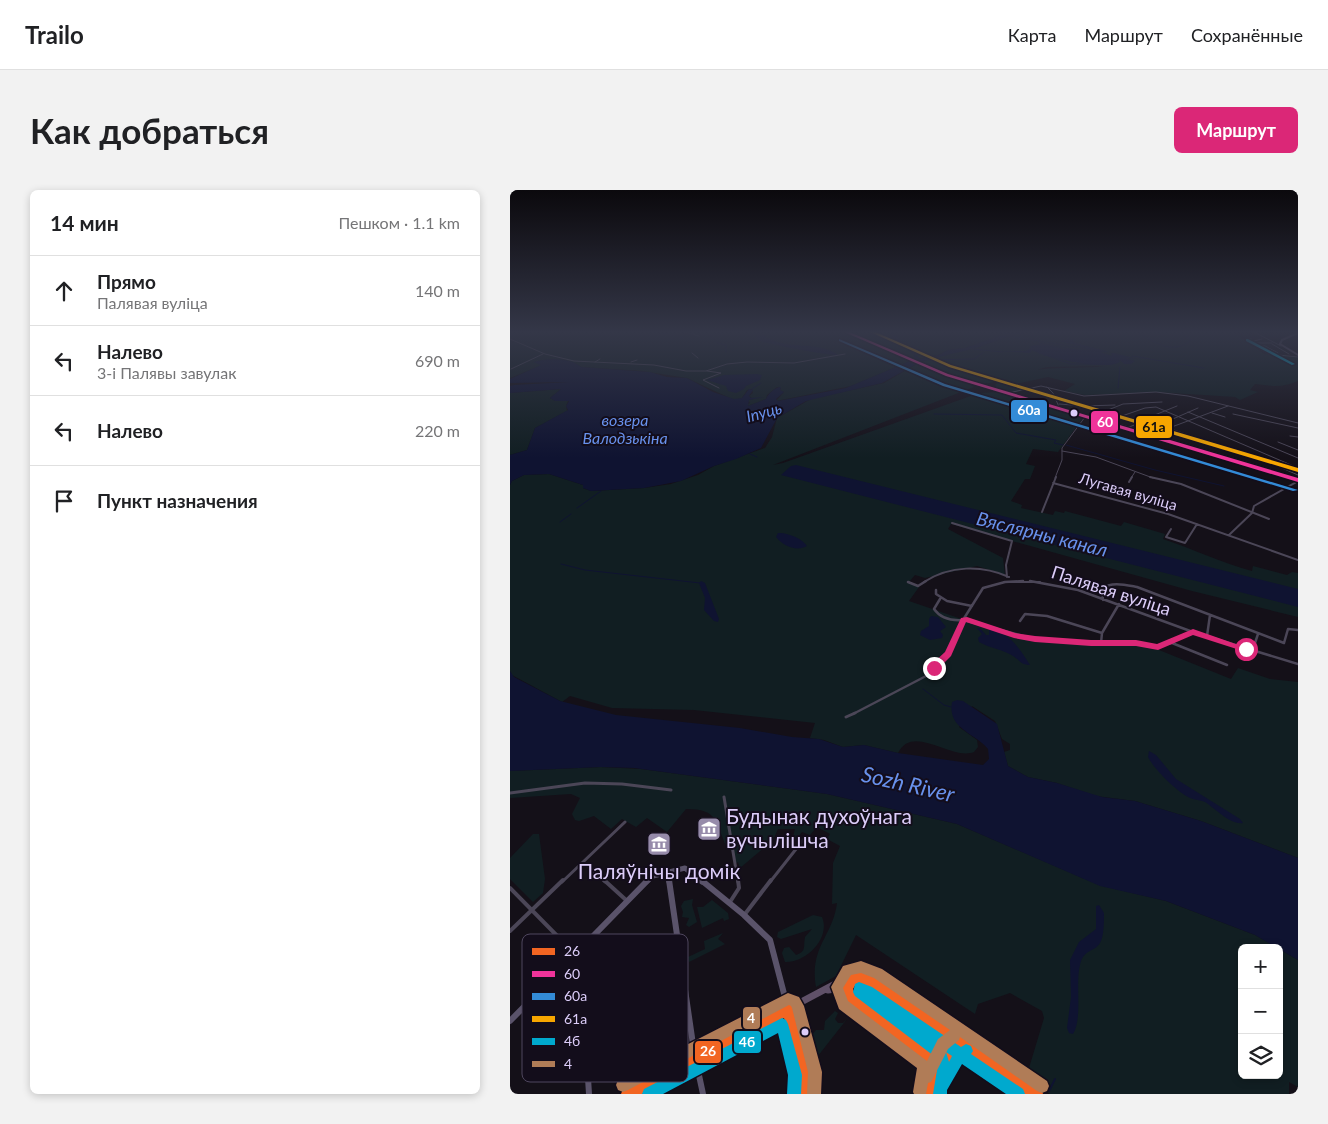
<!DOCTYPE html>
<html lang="ru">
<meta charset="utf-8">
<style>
body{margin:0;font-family:Lato,sans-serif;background:#f2f2f2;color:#202124}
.controls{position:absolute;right:15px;bottom:15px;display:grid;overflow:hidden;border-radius:8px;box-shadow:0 2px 8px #0003}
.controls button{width:45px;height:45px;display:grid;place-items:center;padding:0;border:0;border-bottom:1px solid #e0e0e0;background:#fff;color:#202124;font:25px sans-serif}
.stop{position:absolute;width:15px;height:15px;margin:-11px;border:4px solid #db2777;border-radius:50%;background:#fff}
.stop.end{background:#db2777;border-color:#fff;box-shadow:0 1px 5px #0008}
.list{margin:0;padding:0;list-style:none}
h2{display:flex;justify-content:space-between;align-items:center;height:65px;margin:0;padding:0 20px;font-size:21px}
h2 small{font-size:16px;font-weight:400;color:#757577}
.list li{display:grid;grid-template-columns:32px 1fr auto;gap:15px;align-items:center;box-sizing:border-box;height:70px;padding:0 20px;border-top:1px solid #e0e0e0}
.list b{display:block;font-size:19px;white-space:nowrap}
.list p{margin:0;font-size:16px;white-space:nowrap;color:#757577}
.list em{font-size:16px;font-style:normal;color:#757577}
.icon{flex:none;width:28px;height:28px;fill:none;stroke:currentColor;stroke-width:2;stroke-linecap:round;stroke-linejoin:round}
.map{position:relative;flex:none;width:788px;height:904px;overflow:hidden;border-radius:8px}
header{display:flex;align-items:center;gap:30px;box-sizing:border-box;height:70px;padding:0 25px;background:#fff;border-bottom:1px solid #e0e0e0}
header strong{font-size:24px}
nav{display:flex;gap:28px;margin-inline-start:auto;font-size:18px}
.intro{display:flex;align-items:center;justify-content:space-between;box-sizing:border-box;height:120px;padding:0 30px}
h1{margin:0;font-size:35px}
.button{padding:12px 22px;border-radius:8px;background:#db2777;color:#fff;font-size:18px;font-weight:700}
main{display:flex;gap:30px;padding:0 30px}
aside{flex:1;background:#fff;border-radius:8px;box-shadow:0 2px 8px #0003}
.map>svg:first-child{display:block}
</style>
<header>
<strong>Trailo</strong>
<nav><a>Карта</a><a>Маршрут</a><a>Сохранённые</a></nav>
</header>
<div class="intro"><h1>Как добраться</h1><a class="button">Маршрут</a></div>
<main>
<aside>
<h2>14 мин<small>Пешком · 1.1 km</small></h2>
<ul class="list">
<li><svg class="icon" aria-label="ahead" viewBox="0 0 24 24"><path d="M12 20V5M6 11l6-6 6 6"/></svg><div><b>Прямо</b><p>Палявая вуліца</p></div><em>140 m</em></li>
<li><svg class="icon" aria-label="left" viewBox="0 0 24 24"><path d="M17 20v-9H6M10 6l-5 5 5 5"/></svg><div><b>Налево</b><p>3-і Палявы завулак</p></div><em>690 m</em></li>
<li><svg class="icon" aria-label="left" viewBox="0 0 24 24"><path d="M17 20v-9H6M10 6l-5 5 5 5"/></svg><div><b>Налево</b></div><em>220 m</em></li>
<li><svg class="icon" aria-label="arrive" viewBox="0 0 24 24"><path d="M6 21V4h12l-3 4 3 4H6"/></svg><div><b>Пункт назначения</b></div></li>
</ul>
</aside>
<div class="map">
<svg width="788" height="904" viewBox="0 0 788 904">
<rect width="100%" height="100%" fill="#141018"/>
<path fill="#111e22" d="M0 141H171L174 143 169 144 185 146 174 141H206L202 143 218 141H331L400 171 341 196 266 211 274 202 270 200 271 198 267 197 257 205 256 209 238 216 236 215 240 213 238 210 243 209 239 206 243 203 242 199 237 200 232 208 224 210 177 188 132 181 71 177C61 168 37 168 24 172L32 175 0 188Z
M335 141H504L455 158 438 160 428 165 401 170Z
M525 141H722L754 164 788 167V191C773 198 761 196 745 194L740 200 748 202 730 210 725 207 646 202 575 205 554 201 565 194 538 187 501 195 510 201C502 203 490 204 485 195 509 173 565 180 595 176L537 177 480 193 466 194 408 173 443 162 466 158 499 146Z
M407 174 457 192 464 197 263 275 273 273 469 203 487 202 573 228 548 262 523 259 516 274 525 276 520 289H515L501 311 512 315 511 318 543 325 545 321 554 323 555 321 611 336 614 332 655 344 653 349C683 359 712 373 742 381L743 376 777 385 782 382 788 383V427L682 401 441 334 438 339 493 368 495 385 467 376 415 388 405 385 399 392 409 397 399 411 504 447 527 451 583 455 626 454 649 460 721 489 728 478 760 489 788 492V668L691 631 625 611 586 606 547 593 518 587 498 576 494 562 500 560V554L492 549 485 531 462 516 449 537 467 550 468 557 464 562C441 571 403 533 388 563L354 555 333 557 314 550 300 548 305 533 184 520 102 518 60 506 52 512 2 485 0 481V295L2 291 14 285 39 284 73 295V298L81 301 134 298 161 294 188 285 204 276 255 258 262 247 267 228 301 209 374 193Z
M51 199 40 208 45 211H58L56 216 57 221 25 238 17 260 0 265V203Z
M91 577 131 579 317 604 447 634 589 695 656 711 745 745 768 758H732V885H769V759L788 770V897L779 892V904H540L516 888 534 828 532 821 500 803 468 814 465 824 346 745 326 786 306 797C299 757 323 746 327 713L322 714 323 673 330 656 317 649 320 644 307 637 300 645 292 642 280 657 272 651 283 647 285 639H268L263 650 230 678 228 672 225 674 222 661 217 658C205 632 209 619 176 619L157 642 137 628 126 637 112 629 101 639 84 626 69 631 65 630 62 624 70 608 61 604 0 608V581Z
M23 644H29L35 689 33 703 23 712 0 689V668Z
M183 709 182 715 187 732 179 737 176 735 179 728 172 727 173 722 171 716 174 711Z
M202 710 218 723 219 729 214 731 213 728 192 738 187 717H193Z
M303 725 312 727C321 748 296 773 275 772L272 763 274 758 279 757 286 765C297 761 293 757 295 747L302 739 271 749 267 747 268 742Z
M213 743 208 749 215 754 179 772 178 767 195 759 194 751Z
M325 821 328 823 325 829 328 833H333L337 829 304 871 298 865 295 853 306 840H314L315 831Z"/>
<path fill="#0f1331" d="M248 141C274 164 305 148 328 165 322 166 255 154 249 150 247 149 245 145 242 142Z
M379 141H383C390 152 401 159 410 169L429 165 438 160 455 158 495 144 477 141H497L496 143 525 141 499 146 466 158 412 171 372 193 296 211 267 228 251 258 226 269 204 276 171 291 134 298 81 301 73 298V295L39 284 14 285 2 291 0 295V265L17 260 25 238 58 220 56 216 59 211H45L40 208 51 199 0 203V196L4 195 59 192 0 193V189L31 175 23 172C36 168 61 167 71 177L140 182 157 187 177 188 203 202 224 209 232 208 239 199 243 200 239 206 241 208 254 207 239 210 238 216 256 209C258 204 265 197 271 197L270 200 274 202 266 209 268 211 336 198 405 169 404 165 385 150Z
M562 149 565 153 596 161 591 162 602 166 601 163H604L627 169 615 168 625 171 621 174H614L609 169 610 172C594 181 539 168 522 160L520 163 492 161H516L521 158 519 156 532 154 554 159 585 160 549 151Z
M247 184 252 185 250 190 236 196 234 199 226 203 218 201 216 196 197 190 214 185Z
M286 275 788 399V417L271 285 281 276Z
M268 343C277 342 293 349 297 356 287 362 273 356 266 347Z
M191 391 195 393 209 429 208 432 204 431 194 420 195 408 189 393Z
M421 426 428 427 436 437 430 441 433 445 432 448 420 450 410 445 411 441 419 436V429Z
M467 438H470L476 445H479V440C497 438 512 462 520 475 510 475 510 470 503 466 495 460 479 458 469 452L468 448 472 444Z
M0 481 4 487 50 511 106 525 230 538 282 547 309 549 333 557 354 555 388 563 473 575 479 569 478 559C465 543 437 539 442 512L447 510 453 511 487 534 498 576 518 587 547 593 592 607 625 611 691 631 788 668V770L745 745 656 711 590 696 447 634 317 604 124 578 91 577 0 581Z
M639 561 646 565 666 589 730 629 733 633C720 635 706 619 695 612 690 610 685 610 680 608 667 602 644 579 638 567Z
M589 715 594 723C594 731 594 747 590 753 584 763 574 758 570 775 565 794 573 828 563 844L559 843 557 838 561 807 560 770 569 752 586 739V716Z"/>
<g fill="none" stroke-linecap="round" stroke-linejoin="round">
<path stroke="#0f1331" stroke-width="1" d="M131 141 171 145 172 149
M625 141C643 150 661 167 681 150L669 141
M629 142 636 141
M498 146 597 162
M529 153 567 160
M462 159 493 162
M216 162V155L208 153 199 145 223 141
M529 163 561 174H603
M622 166 694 178
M415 170 464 169 474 162
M608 198 610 177
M242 199 251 193
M424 224 492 225 506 243 546 250 544 253 553 255
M556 255 645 280 714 296
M240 264 247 267
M67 318 91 301
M50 332 61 324
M51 374 75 380 190 393
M413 499 434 515 441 517"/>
<path stroke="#0f1331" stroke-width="2" d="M539 901 545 889"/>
<path stroke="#4b4657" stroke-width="1" d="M172 141 189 146
M742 141 771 156
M0 149 35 164 64 171 144 175 176 181H196L217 174 237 172 284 173 335 164
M741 149H736L742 151
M744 151 752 149
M762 153H739L759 164 788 167
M762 154 779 164
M745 156H755L768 163
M182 163 188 168
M85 172 90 169
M121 172 127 170
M1 179 33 164
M197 181 211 183 193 190 209 198
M537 197 543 203 549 217 619 237 627 234
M498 203 531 196 574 206 646 202 678 206 788 233
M549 214 574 216 647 241 658 238 758 272 788 285
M575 216 605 215
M593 222 613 214 652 212
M678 222 788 268
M702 223 715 227
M723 224 788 238
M609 227 635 218 646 217 788 278
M625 233 667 216
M659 238 718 216
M640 239 688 218
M646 242 642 244 783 286
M780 246 788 247
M768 252 788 260
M552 261 586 267 643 288
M545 288 552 270V258L575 227
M621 288 625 282"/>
<path stroke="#4b4657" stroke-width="2" d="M640 287 671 294 759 329
M619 292 622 287
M543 293 658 324 788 370
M532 322 546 287
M442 333 502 351 496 375 497 387
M661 339 656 347 675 353 687 334
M719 345 742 323 744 316 788 291
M414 392C440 375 472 375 499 387
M494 392H530"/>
<path stroke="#4b4657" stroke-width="2.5" d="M513 391 495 392 473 398 453 430 525 449 581 453H626L643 457 661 453 683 442
M520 391 568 400 683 442
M398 392 408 396 416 391
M426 400V404L437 411 462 416
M593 410 592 399C601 391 616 395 627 397L774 453 778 439 788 440
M510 431 515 424 537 426 592 443
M683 442 788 474
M697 446 700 425
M591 453 592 443 609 414
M662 453 717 475
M742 462 748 444
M343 524 418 485 438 463 453 430C441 431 431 429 424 419L430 409"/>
<path stroke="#4b4657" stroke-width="3" d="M336 527 345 523
M0 603 75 593 112 594 161 600
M214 607 228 692
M73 672 95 692
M52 692 115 632
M260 692 294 649"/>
<path stroke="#4b4657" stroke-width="4" d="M94 690 116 710
M0 698 65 764
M220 712 229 698 228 690
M235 724 261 690
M0 741 53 690"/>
<path stroke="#5a536a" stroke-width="2" d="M334 141 437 185 508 206"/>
<path stroke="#5a536a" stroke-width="2.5" d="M503 205 781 288"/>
<path stroke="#5a536a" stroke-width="3" d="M777 287 788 290"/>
<path stroke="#5a536a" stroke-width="5" d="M158 682 159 692
M136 692 143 686 175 678 192 692"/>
<path stroke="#5a536a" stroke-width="6" d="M159 690 185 868
M191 690 234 725 260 750 295 884 294 904
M70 759 79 904
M0 831 138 690
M187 876 193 904"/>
<path stroke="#605168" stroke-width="2" d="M770 154 772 150 788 143
M770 154 788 165"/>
<path stroke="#605168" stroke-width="7" d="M318 800 325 799 333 803 418 864 424 880 422 897
M339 807 338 794 345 787
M409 857C423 854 426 846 421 833
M418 864 450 853
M430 876 434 841
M118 904 325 794 345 787 363 792 526 904
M420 904 443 856"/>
<g stroke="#130d1b" stroke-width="3">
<path id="bus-1" d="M350 781 367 788 531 899 533 904H514L451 860 446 864 430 896H428L427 904H413L417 880 415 872 336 812 331 798 338 785ZM350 793 359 797 440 852 436 854 428 870 426 863 345 804 343 799 346 794Z
M278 813 282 815 284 819 302 884 301 904H287L288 884 274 828 132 904H111L113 899Z"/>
</g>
<g stroke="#130d1b" stroke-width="3">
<path id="bus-2" d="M332 141H337L438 184 788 288V292L436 186Z"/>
</g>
<g stroke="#130d1b" stroke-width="3">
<path id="bus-3" d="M329 149 435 194 788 300 783 301 433 196 329 151Z"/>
</g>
<g stroke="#130d1b" stroke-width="3">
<path id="bus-4" d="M358 141H363L441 175 788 278V282L439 177Z"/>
</g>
<g stroke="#130d1b" stroke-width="3">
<path id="bus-5" d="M736 149H738L785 174 782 175 736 151Z
M349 792 362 797 451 857 456 854 461 856 463 861 461 864 513 899 515 904H496L452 874 437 900V904H423L427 880 424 866 345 806 343 802 345 794ZM436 862 442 866 439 872Z
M272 828 276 830 278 834 292 885 291 904H277L278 885 268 843 153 904H132L134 899Z"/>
</g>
<g stroke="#130d1b" stroke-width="3">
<path id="bus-6" d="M351 771 372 779 537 891 539 896 537 901 532 903 527 901 450 847 449 850 438 859 421 892 418 893 416 904H404L403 902 407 878 329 819 321 797 333 776ZM351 783 364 788 440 840 428 849 417 871 338 811 333 798 341 785Z
M278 803 289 807 294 816 312 882 311 904H297L298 882 282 818 281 816 279 815 118 900 113 902 108 900 106 895 108 890Z"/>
</g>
<use href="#bus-1" fill="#f26522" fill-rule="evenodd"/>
<use href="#bus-2" fill="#ef339a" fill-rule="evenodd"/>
<use href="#bus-3" fill="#338bd7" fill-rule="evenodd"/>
<use href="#bus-4" fill="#f7a600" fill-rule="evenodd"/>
<use href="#bus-5" fill="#00a9ce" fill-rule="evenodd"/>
<use href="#bus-6" fill="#b07c57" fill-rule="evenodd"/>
</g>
<linearGradient id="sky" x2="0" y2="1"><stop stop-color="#0b090d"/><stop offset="0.53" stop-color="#343748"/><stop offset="1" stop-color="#343748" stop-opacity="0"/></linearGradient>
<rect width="788" height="268" fill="url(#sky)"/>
<path fill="#db2777" d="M457 427 505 443 525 446 581 450H626L647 454 683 439 740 459 736 462 683 445 648 460 626 456H581L525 452 504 448 456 432 441 466 427 480H421V475L435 462 451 428Z"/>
<defs>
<g id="museum-square" transform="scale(1.25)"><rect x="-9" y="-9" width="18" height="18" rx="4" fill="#968baa" stroke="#130d1b"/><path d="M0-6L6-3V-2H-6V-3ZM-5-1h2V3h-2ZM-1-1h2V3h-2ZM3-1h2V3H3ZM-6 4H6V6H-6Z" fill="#fff"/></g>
</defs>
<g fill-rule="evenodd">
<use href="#museum-square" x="199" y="639"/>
<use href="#museum-square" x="149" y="654"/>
</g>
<g fill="#dccdf9" stroke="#130d1b" stroke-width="2">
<circle cx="564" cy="223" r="4.5"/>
<circle cx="295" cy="842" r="4.5"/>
</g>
<g text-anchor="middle" stroke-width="4" stroke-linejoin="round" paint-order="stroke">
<g font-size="15" fill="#dccdf9" stroke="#130d1b">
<text transform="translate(618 302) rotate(16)" y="5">Лугавая вуліца</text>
</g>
<g font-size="16" font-style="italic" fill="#6891ec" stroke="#130d1b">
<text transform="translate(254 222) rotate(-15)" y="6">Іпуць</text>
<text x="115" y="236">возера<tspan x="115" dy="18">Валодзькіна</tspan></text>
</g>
<g font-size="18" fill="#dccdf9" stroke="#130d1b">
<text transform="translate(601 401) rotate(18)" y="6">Палявая вуліца</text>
</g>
<g font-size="19" font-style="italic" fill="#6891ec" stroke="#130d1b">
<text transform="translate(532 344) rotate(14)" y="7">Вяслярны канал</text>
</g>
<g font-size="21" fill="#dccdf9" stroke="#130d1b" text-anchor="start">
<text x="216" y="634">Будынак духоўнага<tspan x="216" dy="24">вучылішча</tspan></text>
<text x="149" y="689" text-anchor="middle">Паляўнічы домік</text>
</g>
<g font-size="22" font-style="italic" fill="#6891ec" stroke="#130d1b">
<text transform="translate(398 594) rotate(13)" y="8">Sozh River</text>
</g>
</g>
<rect x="12" y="744" width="166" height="148" rx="8" fill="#130d1b" stroke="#4f475e" stroke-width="1"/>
<rect x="22" y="758" width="23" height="7" fill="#f26522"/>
<rect x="22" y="781" width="23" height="6" fill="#ef339a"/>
<rect x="22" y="803" width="23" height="7" fill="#338bd7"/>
<rect x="22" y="826" width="23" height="6" fill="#f7a600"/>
<rect x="22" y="848" width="23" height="7" fill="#00a9ce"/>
<rect x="22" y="871" width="23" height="6" fill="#b07c57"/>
<g font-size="14" fill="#dccdf9">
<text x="54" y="766">26</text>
<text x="54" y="789">60</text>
<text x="54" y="811">60а</text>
<text x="54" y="834">61а</text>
<text x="54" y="856">4б</text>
<text x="54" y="879">4</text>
</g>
<g stroke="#130d1b" stroke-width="2">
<rect x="500" y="209" width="38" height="24" rx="5" fill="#338bd7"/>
<rect x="580" y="220" width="29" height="24" rx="5" fill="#ef339a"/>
<rect x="625" y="225" width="38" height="24" rx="5" fill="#f7a600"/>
<rect x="232" y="816" width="19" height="24" rx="5" fill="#b07c57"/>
<rect x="223" y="840" width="29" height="24" rx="5" fill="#00a9ce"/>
<rect x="184" y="850" width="28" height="24" rx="5" fill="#f26522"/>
</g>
<g font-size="14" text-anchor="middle" font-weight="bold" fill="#fff">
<text x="519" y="225">60а</text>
<text x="595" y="237">60</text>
<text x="241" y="833">4</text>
<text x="237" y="857">4б</text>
<text x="198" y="866">26</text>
</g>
<g font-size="14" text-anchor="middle" font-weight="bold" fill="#111">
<text x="644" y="242">61а</text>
</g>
</svg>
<div class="controls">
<button>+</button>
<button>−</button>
<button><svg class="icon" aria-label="layers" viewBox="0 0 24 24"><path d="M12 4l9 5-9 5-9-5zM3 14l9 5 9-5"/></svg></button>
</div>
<div class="stop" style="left:736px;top:459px"></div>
<div class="stop end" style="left:424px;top:478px"></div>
</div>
</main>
